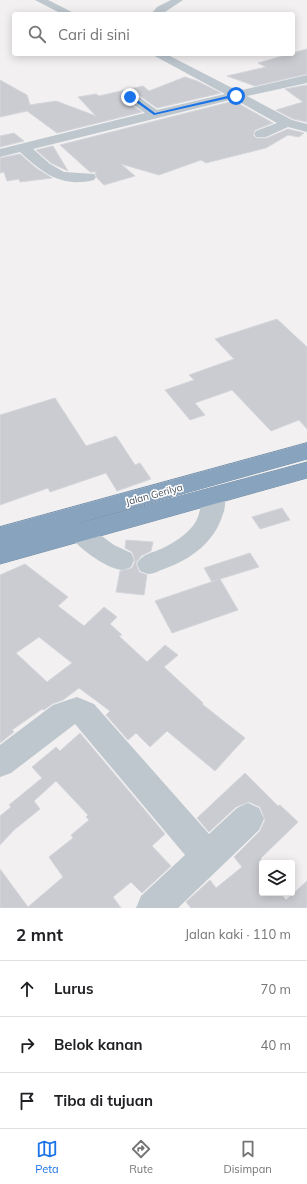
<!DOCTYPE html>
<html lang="id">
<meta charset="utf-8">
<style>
body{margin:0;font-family:Mulish,sans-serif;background:#f6f6f6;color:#202124}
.controls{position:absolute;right:12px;bottom:12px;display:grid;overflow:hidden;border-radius:4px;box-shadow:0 2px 10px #0003}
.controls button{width:36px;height:36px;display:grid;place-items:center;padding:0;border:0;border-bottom:1px solid #e0e0e0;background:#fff;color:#202124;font:20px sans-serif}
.stop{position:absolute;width:12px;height:12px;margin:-9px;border:3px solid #1a73e8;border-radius:50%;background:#fff}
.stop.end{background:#1a73e8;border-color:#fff;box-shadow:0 1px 4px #0008}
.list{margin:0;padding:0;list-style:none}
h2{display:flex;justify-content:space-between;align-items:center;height:52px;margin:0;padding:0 16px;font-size:17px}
h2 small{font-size:13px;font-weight:400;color:#757577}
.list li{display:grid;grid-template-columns:26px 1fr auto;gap:12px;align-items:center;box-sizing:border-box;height:56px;padding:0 16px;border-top:1px solid #e0e0e0}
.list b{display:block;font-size:15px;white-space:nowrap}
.list em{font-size:13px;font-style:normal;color:#757577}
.icon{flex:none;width:22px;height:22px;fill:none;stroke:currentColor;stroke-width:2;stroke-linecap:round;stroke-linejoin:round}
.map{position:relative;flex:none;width:307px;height:908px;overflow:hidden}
.search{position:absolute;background:#fff;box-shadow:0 2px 10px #0003;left:12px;right:12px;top:12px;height:44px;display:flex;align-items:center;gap:10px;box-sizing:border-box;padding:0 14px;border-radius:4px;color:#757577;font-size:15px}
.sheet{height:220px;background:#fff}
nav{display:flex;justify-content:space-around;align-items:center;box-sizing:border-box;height:56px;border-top:1px solid #e0e0e0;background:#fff;font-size:11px;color:#757577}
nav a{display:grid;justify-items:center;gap:2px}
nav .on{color:#1a73e8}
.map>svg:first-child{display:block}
</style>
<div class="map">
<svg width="307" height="908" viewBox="0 0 307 908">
<rect width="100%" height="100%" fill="#f2f0f0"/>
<path fill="#caccd2" stroke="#d4d6db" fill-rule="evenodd" d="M307 49V74L255 86 227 76 266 67 258 63Z
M185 77 197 81 221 93 157 108 136 93 127 92 124 96 126 101 142 112 57 133 27 111 0 117V80L27 95 30 105 56 101 96 116 78 97 96 94 99 96 143 86 149 91Z
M307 85V122L293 119 276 110 303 102 285 89Z
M234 101 273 123 255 130 253 135 256 138H267L288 129 304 133 299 137 288 135 266 148 206 163 201 160 159 175 121 164 135 176 104 185 97 178 95 173 97 172H90L60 145Z
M14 133 24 141 0 147V136Z
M53 146 68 171 51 163 36 150Z
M20 154 36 168 52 178 20 182 19 179 7 181 4 172 0 173V158Z
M277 319 307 347V429L299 420 271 431 232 390 195 403 205 415 190 420 165 390 194 380 189 375 234 359 215 339Z
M55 398 86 446 116 436 135 465 140 463 151 479 117 491 106 473 50 492 48 488 0 505V415Z
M282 508 290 520 260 529 252 517Z
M126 540 153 542 151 551 141 556 136 563 139 572 147 575 144 595 116 592 120 571 132 568 135 561 132 552 125 548Z
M250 553 259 567 220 579 238 610 172 633 155 601 217 580 212 582 204 568Z
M25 564 68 597 58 606 84 626 104 607 117 617 110 624 122 635 119 636 147 662 165 645 178 655 164 667 203 703 202 704 245 738 215 771 167 731 150 747 136 733 128 740 106 715 110 711 79 688 63 700 52 704 44 710 42 709 12 730 14 732 0 743V575ZM39 637 72 663 47 682 16 653Z
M80 733 165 834 152 846 171 866 142 893 131 882 113 897 121 908H0V869L28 907 63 877 49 857 73 838 71 835 89 820 86 817 88 815 56 781 34 801 40 809 14 830 0 845V816L11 807 9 805 42 778 32 767 56 747 60 751Z
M245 773 278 806 280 805 298 822 261 858 262 893H280L286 900 307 881V908H191L186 902 210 880 216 888 242 867 234 857 260 831 265 820 260 807 249 802 236 807 209 832 197 818Z"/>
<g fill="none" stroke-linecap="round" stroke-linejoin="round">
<g stroke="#738ea9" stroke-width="1">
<path id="highway" d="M307 443V459L57 529 307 462V478L0 564V527Z"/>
</g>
<path fill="#bec7ce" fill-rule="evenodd" d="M35 0H48L76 14H62Z
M171 0H183L162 14H151L157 7Z
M151 54H166L238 91 307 75V83L247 96 292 120 307 124V132L288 127 266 137H256L254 134 256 131 277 123 234 99 33 149 50 164 64 172 94 174 96 177 94 180C61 188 43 173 20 152L0 157V149L145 113 127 100 125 97 127 94H135L157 110 225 94Z
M214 488 222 490C226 497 226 506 223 514 214 543 191 559 164 569 160 570 154 574 149 574 147 574 143 572 140 571L137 564C142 553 154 553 165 547 175 542 184 536 192 527 202 516 199 502 206 490Z
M79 523 88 526 114 545 131 553 134 560 131 567C128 568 124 570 122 570 106 569 74 545 67 532L70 526Z
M77 697 94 704 209 834 237 808 248 803 259 808 264 819 259 830 178 908H136L141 896 185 855 75 724 11 773 0 777V745L53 705Z"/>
<use href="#highway" fill="#88a3bd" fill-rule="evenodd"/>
</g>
<path fill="#1a73e8" d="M236 94 238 96 154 115 129 97 132 96 155 113Z"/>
<g text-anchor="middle" stroke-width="3" stroke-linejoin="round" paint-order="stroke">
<g font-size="10" fill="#48535d" stroke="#fff">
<text transform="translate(154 494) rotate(-15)" y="4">Jalan Gerilya</text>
</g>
</g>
</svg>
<div class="controls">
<button><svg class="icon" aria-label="layers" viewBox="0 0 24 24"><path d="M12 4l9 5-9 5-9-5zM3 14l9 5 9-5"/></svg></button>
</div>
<div class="stop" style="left:236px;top:96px"></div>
<div class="stop end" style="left:130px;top:97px"></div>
<div class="search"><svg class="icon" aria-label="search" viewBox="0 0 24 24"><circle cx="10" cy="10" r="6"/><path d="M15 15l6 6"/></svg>Cari di sini</div>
</div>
<section class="sheet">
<h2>2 mnt<small>Jalan kaki · 110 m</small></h2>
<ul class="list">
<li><svg class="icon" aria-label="ahead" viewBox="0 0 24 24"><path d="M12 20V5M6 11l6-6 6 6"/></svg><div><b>Lurus</b></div><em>70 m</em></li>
<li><svg class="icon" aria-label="right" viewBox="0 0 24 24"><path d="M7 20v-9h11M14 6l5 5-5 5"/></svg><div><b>Belok kanan</b></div><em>40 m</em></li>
<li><svg class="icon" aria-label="arrive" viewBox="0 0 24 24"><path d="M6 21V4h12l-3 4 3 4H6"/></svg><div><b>Tiba di tujuan</b></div></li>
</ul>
</section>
<nav>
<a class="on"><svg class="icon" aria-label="map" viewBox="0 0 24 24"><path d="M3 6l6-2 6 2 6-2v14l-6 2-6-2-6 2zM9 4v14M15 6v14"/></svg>Peta</a>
<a><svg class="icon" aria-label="directions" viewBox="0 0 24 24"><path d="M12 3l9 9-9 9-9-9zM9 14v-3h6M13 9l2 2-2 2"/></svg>Rute</a>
<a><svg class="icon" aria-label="saved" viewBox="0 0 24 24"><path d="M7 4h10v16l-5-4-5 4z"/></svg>Disimpan</a>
</nav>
